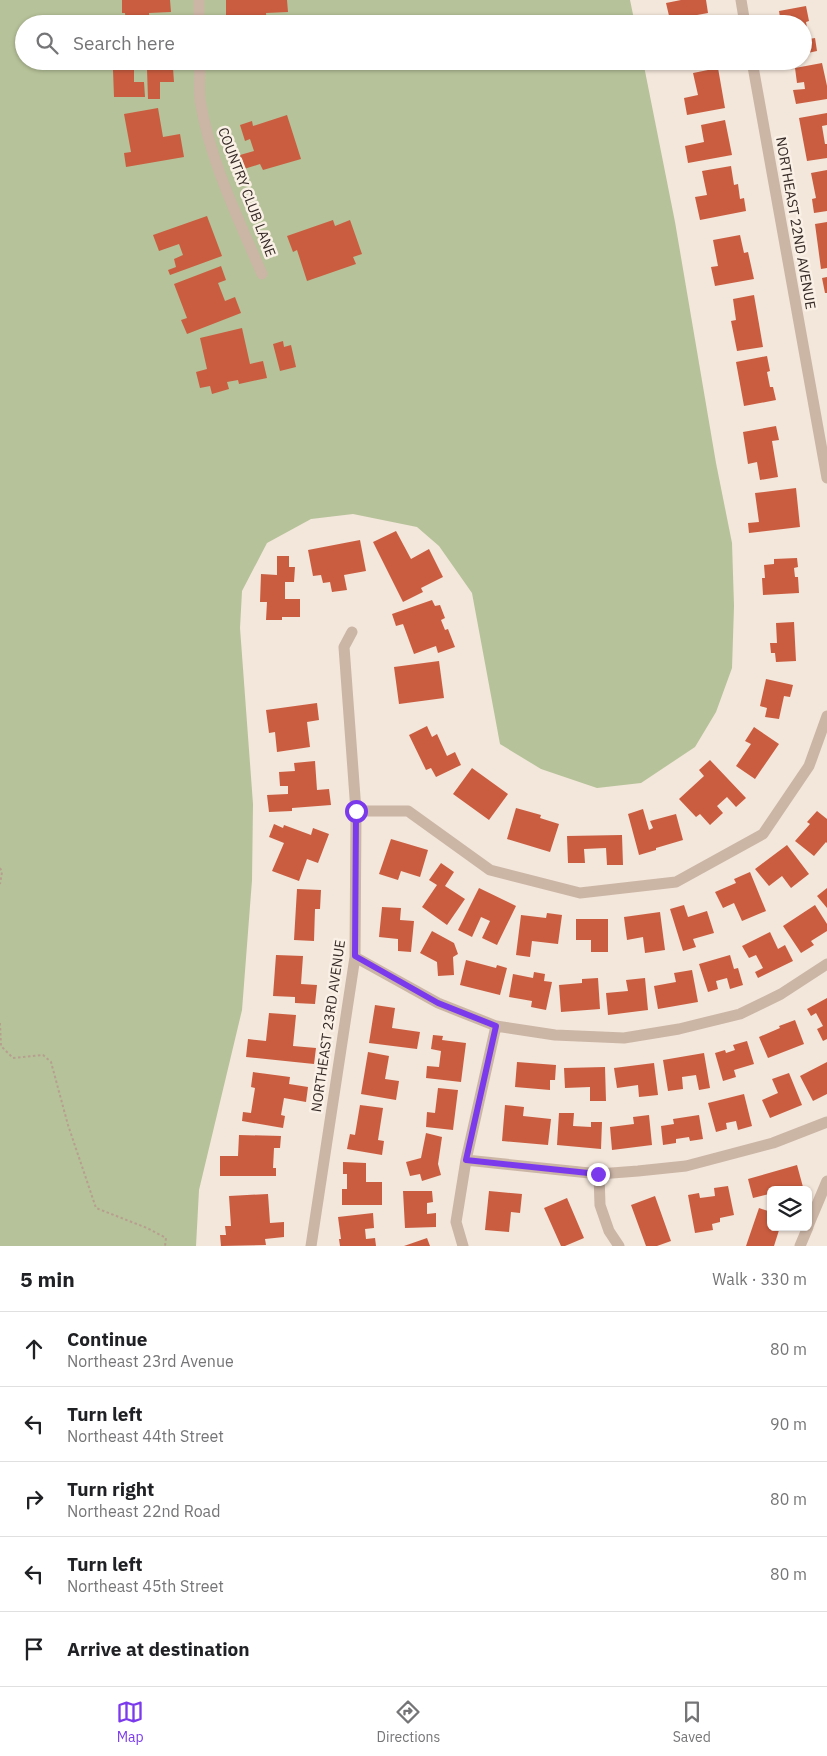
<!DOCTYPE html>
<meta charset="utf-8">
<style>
body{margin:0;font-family:"IBM Plex Sans",sans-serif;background:#f6f6f6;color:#202124}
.controls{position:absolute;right:15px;bottom:15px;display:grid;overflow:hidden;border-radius:8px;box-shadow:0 1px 4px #0004}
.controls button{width:45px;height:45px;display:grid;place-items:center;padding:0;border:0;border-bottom:1px solid #e0e0e0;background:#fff;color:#202124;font:25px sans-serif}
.stop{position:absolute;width:15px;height:15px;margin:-11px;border:4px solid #7c3aed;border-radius:50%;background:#fff}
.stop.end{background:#7c3aed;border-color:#fff;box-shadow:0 1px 5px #0008}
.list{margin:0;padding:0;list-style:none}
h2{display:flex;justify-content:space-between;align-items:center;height:65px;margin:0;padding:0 20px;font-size:21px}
h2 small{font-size:16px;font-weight:400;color:#757577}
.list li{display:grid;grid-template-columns:32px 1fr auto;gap:15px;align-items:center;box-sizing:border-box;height:75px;padding:0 20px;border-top:1px solid #e0e0e0}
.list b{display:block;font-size:19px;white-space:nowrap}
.list p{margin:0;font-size:16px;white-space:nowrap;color:#757577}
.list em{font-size:16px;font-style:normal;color:#757577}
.icon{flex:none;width:28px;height:28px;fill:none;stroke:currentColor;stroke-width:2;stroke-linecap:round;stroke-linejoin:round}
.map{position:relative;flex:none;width:827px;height:1246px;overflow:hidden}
.search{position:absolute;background:#fff;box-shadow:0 1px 4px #0004;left:15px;right:15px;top:15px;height:55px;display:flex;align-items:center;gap:12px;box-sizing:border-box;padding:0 18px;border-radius:28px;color:#757577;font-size:19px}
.sheet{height:440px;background:#fff}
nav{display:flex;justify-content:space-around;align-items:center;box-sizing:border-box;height:70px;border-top:1px solid #e0e0e0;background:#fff;font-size:14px;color:#757577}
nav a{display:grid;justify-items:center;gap:2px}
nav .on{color:#7c3aed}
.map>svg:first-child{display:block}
</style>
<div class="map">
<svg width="827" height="1246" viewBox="0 0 827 1246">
<rect width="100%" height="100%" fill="#f3e6da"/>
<path fill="#b6c299" d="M0 0H630L635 24H24V61H643L675 222 716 463 732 543 734 606 732 668 716 712 695 747 641 783 597 788 541 769 500 744 472 593 439 546 417 527 353 514 311 519 267 543 242 591 240 628 253 804 252 880 242 1010 199 1190 196 1246H0Z"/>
<path fill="#ca5d40" d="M122 0H170L171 12 149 13 150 24 126 23 125 13H122Z
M226 0H287L288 12 266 13 267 24H226Z
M681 0H706L708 13 670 20 666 3Z
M806 6 809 21 806 22 809 39 815 38 817 51 803 54V24H781L779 11Z
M119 61H164V68H173L174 82H160V99H148L147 69H134V82H144L145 97H114L113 70H119Z
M661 61H711V62L662 70Z
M822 63 827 86V99L796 104 793 90 805 89 804 82 797 83 795 68Z
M718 68 725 108 687 115 684 98 698 95 693 73Z
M158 108 163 137 180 134 184 157 126 167 124 153 131 152 124 114Z
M827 113V125L822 126 825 144H827V158L807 161 799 118Z
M287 115 301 159 263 170 260 164 244 169 240 155 254 151 250 139 245 141 240 125 252 121 253 126Z
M725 120 732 155 688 163 685 146 704 142 701 125Z
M731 166 734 185 738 184 740 199 744 198 746 211 700 220 695 197 707 195 702 171Z
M827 170V211L814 213 812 199 816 198 811 173Z
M207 216 222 256 170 275 168 270 176 267 174 259 183 255 179 244 159 251 153 235Z
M333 220 335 226 350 220 362 254 353 257 356 264 307 281 297 250 293 252 287 236Z
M827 222V268L821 269 815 224Z
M740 235 744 253 748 252 754 279 715 286 711 267 718 266 713 240Z
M221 266 226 280 218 283 225 301 235 297 241 313 187 334 181 320 187 318 174 284Z
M827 277V293H825L822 278Z
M754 295 763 347 737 351 731 321 736 320 733 299Z
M242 328 250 364 263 361 267 378 239 384 238 380 227 382 229 389 212 394 210 386 200 388 196 372 207 369 200 338Z
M283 341 284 347 291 345 296 367 280 371 273 344Z
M767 356 770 371 767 372 770 387H773L776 400 744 406 736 362Z
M776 426 779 440 772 441 778 477 760 480 757 462 748 464 743 432Z
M796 488 800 527 749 533 748 523 759 522 755 493Z
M396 531 411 559 429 549 443 577 421 588 423 592 403 602 373 542Z
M360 540 366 571 344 575 347 590 332 592 330 582 323 583 321 575 313 576 308 550Z
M277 556H289V567H295L294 582H285V599H300V617H282V620H266L267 602H260L261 574 277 575Z
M797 558 798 567 794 568 795 577H798L799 593 763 595 762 578H765L764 565 774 564V559Z
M432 600 435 606 440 605 445 618 441 620 445 630 448 629 455 647 438 653 436 646 414 654 403 624 396 626 392 614Z
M794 622 796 661 776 662 775 653H771L770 643H777L776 623Z
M439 661 444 698 399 704 394 667Z
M766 679 793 685 790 697 784 696 779 719 765 717 767 708 760 706Z
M317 703 319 720 307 722 310 747 277 752 275 732 269 733 266 710Z
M427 726 432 737 437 734 447 756 455 752 461 765 436 777 431 768 426 770 409 735Z
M754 727 779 744 755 779 736 766 751 744 745 741Z
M710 760 746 798 736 807 727 797 717 806 723 813 710 825 700 814 696 817 679 799 704 776 699 770Z
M315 761 317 790 329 789 331 805 292 808V811L269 812 267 795 288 794V786H280L279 772 295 771 294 763Z
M472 768 508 794 489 820 453 794Z
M516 808 541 815 540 818 559 824 550 852 507 839Z
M643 809 649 830 653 828 650 821 676 814 683 840 656 848V850L639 855 628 814Z
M817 811 827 819V843L826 842 814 856 795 841 810 824 807 822Z
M274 824 283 828 284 825 311 835 313 828 329 834 318 863 307 859 299 881 272 871 284 843 269 837Z
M622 835 623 865H607L606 848 584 849 585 863H568L567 836Z
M391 839 428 850 420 877 401 871 398 880 379 874Z
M787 845 809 874 791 888 782 876 769 886 755 869Z
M441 863 454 872 445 886 465 899 447 925 422 907 437 885 429 880Z
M750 872 766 911 742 921 734 903 723 908 715 892 736 883 734 879Z
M479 888 516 906 497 945 482 938 490 921 481 917 472 937 458 930Z
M827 888V908L817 896Z
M297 889 321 890 320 909H315L314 941 294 940Z
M684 905 688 917 707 911 714 933 693 939 696 947 683 951 670 909Z
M815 905 827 924V931L811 941 814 945 801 953 783 926Z
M382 907 401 908 400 920 414 921 411 952 398 951V939L379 937Z
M660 912 665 950 645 953 643 937 627 940 624 917Z
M547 913 562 915 558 944 532 941 530 957 516 955 521 915 546 918Z
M576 919H608V952H591V940H576Z
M432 931 454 943 458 954 453 957 454 975 438 976 437 962 420 953Z
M770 932 778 949 785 945 793 961 758 978 755 972 763 968 756 955 749 958 742 946Z
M276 955 303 956 301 984 317 985 315 1004 295 1003V997L273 996Z
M730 955 734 969 738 968 743 985 730 989 727 978 716 981 718 989 708 992 699 964Z
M466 960 496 968 497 965 507 968 500 995 460 985Z
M692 970 698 1002 658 1009 654 986 676 982 674 973Z
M534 972 545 974 544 981 552 982 546 1010 531 1007 532 1001 509 997 513 974 533 978Z
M598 978 600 1009 561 1012 559 985 582 983V979Z
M645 978 648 1010 608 1015 606 993 628 991 626 980Z
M827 998V1039L823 1041 817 1029 823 1026 816 1013 811 1016 807 1009Z
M375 1005 395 1008 392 1028 420 1032 417 1049 369 1043Z
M269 1013 296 1015 293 1046 316 1048 314 1064 246 1057 248 1039 266 1041Z
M795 1020 804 1044 768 1058 759 1037 780 1028 779 1026Z
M433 1035 443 1036 442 1040 466 1043 461 1082 426 1078 427 1066 439 1067 441 1051 431 1049Z
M747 1041 754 1064 734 1070 736 1077 723 1081 715 1053 725 1050 726 1053 735 1050 733 1045Z
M368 1052 389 1056 385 1079 399 1081 396 1100 361 1094Z
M704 1053 710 1088 699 1090 696 1075 682 1077 683 1089 668 1091 663 1060Z
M517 1062 556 1065 555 1080H550V1090L515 1087Z
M827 1062V1094L813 1101 800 1076Z
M654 1063 658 1095 639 1097 638 1085 617 1088 614 1068Z
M605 1067 606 1101H590V1087L565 1088 564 1068Z
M253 1072 290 1077 289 1084 308 1087 306 1102 284 1098 281 1115 285 1116 283 1128 242 1121 243 1112 251 1113 255 1088 251 1087Z
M789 1073 802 1105 770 1118 762 1100 778 1093 772 1079Z
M438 1088 458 1090 453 1130 426 1127 427 1112 435 1113Z
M744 1094 752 1126 738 1130 736 1121 726 1123 727 1129 716 1132 708 1103Z
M360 1105 383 1108 378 1140 384 1141 382 1155 347 1149 350 1134 355 1135Z
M505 1105 524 1107 523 1116 551 1119 548 1145 502 1141Z
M559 1113H574L573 1126 591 1127V1122H602L601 1149 557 1145Z
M649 1115 652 1145 612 1150 610 1127 634 1124 633 1117Z
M699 1115 703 1139 690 1141 689 1137 676 1139V1143L663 1145 661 1126 674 1124 673 1119Z
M426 1133 442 1137 438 1164 441 1175 422 1181 420 1174 410 1176 406 1162 421 1158Z
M239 1135 281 1136 280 1148H274L273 1168H276V1176H220V1156H238Z
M343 1162 366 1163V1182H382V1205H342V1189H347V1174H343Z
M797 1165 803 1187 792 1190H771V1197L769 1194 753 1198 748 1179Z
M728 1186 734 1215 720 1218V1222L712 1224 713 1230 695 1233 688 1195 699 1193 700 1198 715 1196 714 1188Z
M403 1191H432L433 1202 427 1203V1214L436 1213V1227L405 1228Z
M489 1191 522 1194 520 1213 511 1212 509 1232 485 1230Z
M268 1194 270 1223 284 1222V1237L265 1239 266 1245 221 1246 220 1235H226L225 1226H231L229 1196Z
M655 1196 671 1241 657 1246H646L631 1205Z
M567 1198 584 1238 565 1246H561L544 1208Z
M759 1208 771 1212V1227H780L774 1246H746Z
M373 1213 374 1228 365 1229 366 1239 375 1238 376 1246H340L339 1239H341L338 1217Z
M427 1238 430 1246H404Z"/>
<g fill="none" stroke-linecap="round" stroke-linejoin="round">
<path stroke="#b79f90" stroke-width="2" stroke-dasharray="2.5 2.5" stroke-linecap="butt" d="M0 868 2 872 0 884
M0 1023 1 1046 13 1058 43 1055 51 1062 68 1125 96 1208 147 1228 166 1238 165 1246"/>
<path stroke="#cbb5a5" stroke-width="11" d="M741 0 745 24
M199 24V0
M200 61C200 74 199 87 200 100 210 161 238 218 262 274
M752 61 827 478
M356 811H408L490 870 580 893 676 882 763 834 809 766 827 716
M355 957 438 1003 496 1026 555 1035 624 1038 679 1029 740 1014 781 994 827 964
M466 1160 599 1174 638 1171 686 1166 773 1143 827 1122
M599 1174 600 1205 609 1231 619 1246
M808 1226 827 1181
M311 1246 355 957 356 811 344 647 352 632
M463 1246 456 1222 466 1160 496 1026
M800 1246 808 1227"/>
</g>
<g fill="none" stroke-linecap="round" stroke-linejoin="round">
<path stroke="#7c3aed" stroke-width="6" d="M356 811 355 956 438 1003 496 1026 466 1160 598 1174"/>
</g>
<g text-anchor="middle" stroke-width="5" stroke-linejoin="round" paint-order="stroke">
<g font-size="14" fill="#372b27" stroke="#faf0e6">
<text transform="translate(247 192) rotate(69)" y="5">COUNTRY CLUB LANE</text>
<text transform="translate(796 223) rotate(80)" y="5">NORTHEAST 22ND AVENUE</text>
<text transform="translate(328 1026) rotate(-82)" y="5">NORTHEAST 23RD AVENUE</text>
</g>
</g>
</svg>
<div class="controls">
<button><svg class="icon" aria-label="layers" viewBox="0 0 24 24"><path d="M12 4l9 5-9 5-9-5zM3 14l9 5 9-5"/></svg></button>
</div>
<div class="stop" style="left:356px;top:811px"></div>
<div class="stop end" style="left:598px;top:1174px"></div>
<div class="search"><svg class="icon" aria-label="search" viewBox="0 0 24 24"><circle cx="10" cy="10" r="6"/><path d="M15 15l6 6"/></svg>Search here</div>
</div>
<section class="sheet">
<h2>5 min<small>Walk · 330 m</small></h2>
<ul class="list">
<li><svg class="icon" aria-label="ahead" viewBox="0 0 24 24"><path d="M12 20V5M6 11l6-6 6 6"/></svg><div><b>Continue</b><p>Northeast 23rd Avenue</p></div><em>80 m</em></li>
<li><svg class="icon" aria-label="left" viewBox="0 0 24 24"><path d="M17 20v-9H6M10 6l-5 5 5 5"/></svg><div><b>Turn left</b><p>Northeast 44th Street</p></div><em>90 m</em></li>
<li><svg class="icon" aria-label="right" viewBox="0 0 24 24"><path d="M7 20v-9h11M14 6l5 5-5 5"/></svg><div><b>Turn right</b><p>Northeast 22nd Road</p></div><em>80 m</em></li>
<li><svg class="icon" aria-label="left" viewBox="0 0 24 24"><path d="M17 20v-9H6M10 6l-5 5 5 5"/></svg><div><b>Turn left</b><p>Northeast 45th Street</p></div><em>80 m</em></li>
<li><svg class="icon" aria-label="arrive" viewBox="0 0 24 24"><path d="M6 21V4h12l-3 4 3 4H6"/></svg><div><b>Arrive at destination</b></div></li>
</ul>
</section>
<nav>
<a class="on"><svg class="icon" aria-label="map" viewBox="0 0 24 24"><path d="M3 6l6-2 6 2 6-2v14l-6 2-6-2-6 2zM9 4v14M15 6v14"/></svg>Map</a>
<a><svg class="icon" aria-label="directions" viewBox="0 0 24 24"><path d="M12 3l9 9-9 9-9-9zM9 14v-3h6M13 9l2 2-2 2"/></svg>Directions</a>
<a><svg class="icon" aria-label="saved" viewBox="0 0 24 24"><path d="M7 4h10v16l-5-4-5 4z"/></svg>Saved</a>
</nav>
